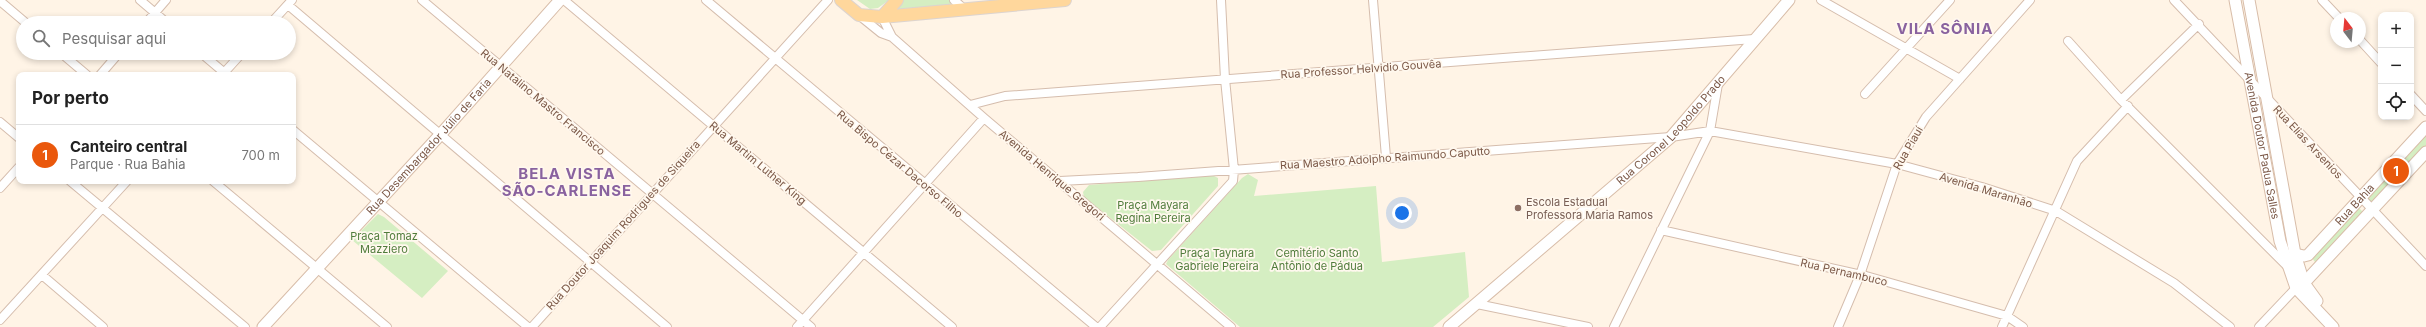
<!DOCTYPE html>
<html lang="pt">
<meta charset="utf-8">
<style>
body{margin:0;font-family:Inter,sans-serif;background:#f2f2f2;color:#222}
.controls{position:absolute;right:12px;top:12px;display:grid;overflow:hidden;border-radius:8px;box-shadow:0 2px 6px #0003}
.controls button{width:36px;height:36px;display:grid;place-items:center;padding:0;border:0;border-bottom:1px solid #e0e0e0;background:#fff;color:#222;font:20px sans-serif}
.compass{position:absolute;left:2330px;top:12px;width:36px;height:36px;border-radius:50%;background:#fff;box-shadow:0 2px 6px #0003;rotate:344deg}
.you{position:absolute;left:1402px;top:213px;width:14px;height:14px;margin:-10px;border:3px solid #fff;border-radius:50%;background:#1a73e8;box-shadow:0 0 0 6px #1a73e833}
.badge{display:grid;place-items:center;width:26px;height:26px;border-radius:50%;background:#ea580c;color:#fff;font-size:13px;font-weight:700}
.pin{position:absolute;translate:-50% -50%;border:2px solid #fff;box-shadow:0 1px 4px #0006}
.list{margin:0;padding:0;list-style:none}
h2{display:flex;justify-content:space-between;align-items:center;height:52px;margin:0;padding:0 16px;font-size:17px}
h2 small{font-size:13px;font-weight:400;color:#767676}
.list li{display:grid;grid-template-columns:26px 1fr auto;gap:12px;align-items:center;box-sizing:border-box;height:60px;padding:0 16px;border-top:1px solid #e0e0e0}
.list b{display:block;font-size:15px;white-space:nowrap}
.list p{margin:0;font-size:13px;white-space:nowrap;color:#767676}
.list em{font-size:13px;font-style:normal;color:#767676}
.icon{flex:none;width:22px;height:22px;fill:none;stroke:currentColor;stroke-width:2;stroke-linecap:round;stroke-linejoin:round}
.map{position:relative;flex:none;width:2426px;height:327px;overflow:hidden}
.search{position:absolute;background:#fff;box-shadow:0 2px 6px #0003;left:16px;top:16px;width:280px;height:44px;display:flex;align-items:center;gap:10px;box-sizing:border-box;padding:0 14px;border-radius:22px;color:#767676;font-size:15px}
.panel{position:absolute;background:#fff;box-shadow:0 2px 6px #0003;left:16px;top:72px;width:280px;height:112px;border-radius:8px}
.map>svg:first-child{display:block}
</style>
<div class="map">
<svg width="2426" height="327" viewBox="0 0 2426 327">
<rect width="100%" height="100%" fill="#fff4e6"/>
<path fill="#d5eec2" d="M857 0H889L878 8 870 9Z
M902 0H950L955 4 894 11Z
M2426 130V148L2375 203 2367 200 2365 196Z
M1248 174 1258 180 1254 196 1376 186 1382 262 1465 252 1469 297 1433 327H1240L1166 264 1168 260 1242 178Z
M1212 175 1218 178V186L1161 250 1152 251 1084 197 1083 192 1089 185Z
M2358 207 2363 212 2318 263 2315 262 2312 258Z
M378 214 384 217 448 271 422 298 352 240Z"/>
<g fill="none" stroke-linecap="round" stroke-linejoin="round">
<g stroke="#d5bdad" stroke-width="10">
<path id="street" d="M140 0 167 23
M422 0 811 327
M564 0 952 327
M706 0 1096 327
M954 0 963 8
M1373 0 1386 157
M1821 0 1960 79
M2174 0 2426 266
M2322 0 2339 18
M0 1 26 23
M288 5 667 327
M860 16 881 33 892 37
M882 17 892 37 984 118 1231 327
M146 23 166 0
M271 23 292 0
M2360 40 2381 63
M2068 41 2121 100 2287 266
M61 53 87 75
M201 53 227 75
M100 75 119 53
M222 75 242 53
M1865 94 1950 0
M2411 95 2426 111
M2121 100 2199 24
M970 105 1005 96 1754 39
M0 122 19 138
M293 130 528 327
M70 181 245 327
M213 181 387 327
M1060 181 1138 177 1671 137 1710 131 1897 164 1982 187 2056 211 2174 283 2230 327
M0 188 19 167
M1661 230 1866 276 2007 316 2023 327
M42 275 103 327
M1477 304 1588 327
M0 320 127 181
M532 327 828 0
M797 327 984 118
M1100 327 1233 181 1234 170 1225 79 1221 0
M1614 327 1710 131 1718 84
M1838 327 1860 275 1897 164 1926 117 2030 0
M2002 327 2077 161 2128 106
M2259 327 2296 288"/>
</g>
<g stroke="#d8bda9" stroke-width="13">
<g id="secondary">
<path id="s1" d="M2235 0 2280 241 2296 288 2333 327"/>
<path d="M2249 0 2295 254 2304 283 2317 301"/>
<path id="s2" d="M2295 254 2304 256 2308 255 2426 127"/>
<path d="M2304 283 2426 152"/>
<path id="s3" d="M263 327 440 135 560 0"/>
<path id="s4" d="M1449 327 1671 137 1789 0"/>
</g>
</g>
<g stroke="#ddd4cf" stroke-width="14">
<path id="primary" d="M841 0 859 15 882 17 1065 0
M882 17 897 0"/>
</g>
<use href="#street" stroke="#fff" stroke-width="8"/>
<use href="#secondary" stroke="#fff" stroke-width="11"/>
<use href="#primary" stroke="#ffd79c" stroke-width="12"/>
</g>
<circle fill="#8d6e63" stroke="#fff8ee" stroke-width="1.5" cx="1518" cy="208" r="4"/>
<g text-anchor="middle" stroke-width="3.5" stroke-linejoin="round" paint-order="stroke">
<g font-size="11" fill="#7b5847" stroke="#fff8ee">
<text transform="translate(1361 69) rotate(-4)" y="4">Rua Professor Helvidio Gouvêa</text>
<text transform="translate(543 102) rotate(40)" y="4">Rua Natalino Mastro Francisco</text>
<text dy="4" stroke="none"><textPath href="#s4" startOffset="297">Rua Coronel Leopoldo Prado</textPath></text>
<text transform="translate(2308 142) rotate(47)" y="4">Rua Elias Arsenios</text>
<text dy="4" stroke="none"><textPath href="#s1" startOffset="148">Avenida Doutor Padua Salles</textPath></text>
<text dy="4" stroke="none"><textPath href="#s3" startOffset="245">Rua Desembargador Júlio de Faria</textPath></text>
<text transform="translate(1908 148) rotate(-60)" y="4">Rua Piauí</text>
<text transform="translate(1385 158) rotate(-4)" y="4">Rua Maestro Adolpho Raimundo Caputto</text>
<text transform="translate(758 163) rotate(40)" y="4">Rua Martim Luther King</text>
<text transform="translate(900 164) rotate(40)" y="4">Rua Bispo Cézar Dacorso Filho</text>
<text transform="translate(1052 175) rotate(40)" y="4">Avenida Henrique Gregori</text>
<text transform="translate(1986 190) rotate(17)" y="4">Avenida Maranhão</text>
<text dy="4" stroke="none"><textPath href="#s2" startOffset="82">Rua Bahia</textPath></text>
<text transform="translate(623 225) rotate(-48)" y="4">Rua Doutor Joaquim Rodrigues de Siqueira</text>
<text transform="translate(1844 272) rotate(13)" y="4">Rua Pernambuco</text>
</g>
<g font-size="11" fill="#785e54" stroke="#fff8ee" text-anchor="start">
<text x="1526" y="206">Escola Estadual<tspan x="1526" dy="13">Professora Maria Ramos</tspan></text>
</g>
<g font-size="11" fill="#507c3b" stroke="#fff8ee">
<text x="1153" y="209">Praça Mayara<tspan x="1153" dy="13">Regina Pereira</tspan></text>
<text x="384" y="240">Praça Tomaz<tspan x="384" dy="13">Mazziero</tspan></text>
<text x="1217" y="257">Praça Taynara<tspan x="1217" dy="13">Gabriele Pereira</tspan></text>
<text x="1317" y="257">Cemitério Santo<tspan x="1317" dy="13">Antônio de Pádua</tspan></text>
</g>
<g font-size="15" font-weight="bold" letter-spacing="1" fill="#89629f" stroke="#fff8ee">
<text x="1945" y="34">VILA SÔNIA</text>
<text x="567" y="179">BELA VISTA<tspan x="567" dy="17">SÃO-CARLENSE</tspan></text>
</g>
</g>
</svg>
<div class="controls">
<button>+</button>
<button>−</button>
<button><svg class="icon" aria-label="locate" viewBox="0 0 24 24"><circle cx="12" cy="12" r="6"/><path d="M12 2v4M12 18v4M2 12h4M18 12h4"/></svg></button>
</div>
<svg class="compass" viewBox="-18 -18 36 36"><path d="M0-13l5 13h-10z" fill="#e53935"/><path d="M0 13l5-13h-10z" fill="#767676"/></svg>
<div class="you"></div>
<div class="pin badge" style="left:2396px;top:171px">1</div>
<div class="search"><svg class="icon" aria-label="search" viewBox="0 0 24 24"><circle cx="10" cy="10" r="6"/><path d="M15 15l6 6"/></svg>Pesquisar aqui</div>
<section class="panel">
<h2>Por perto<small></small></h2>
<ul class="list">
<li><span class="badge">1</span><div><b>Canteiro central</b><p>Parque · Rua Bahia</p></div><em>700 m</em></li>
</ul>
</section>
</div>
